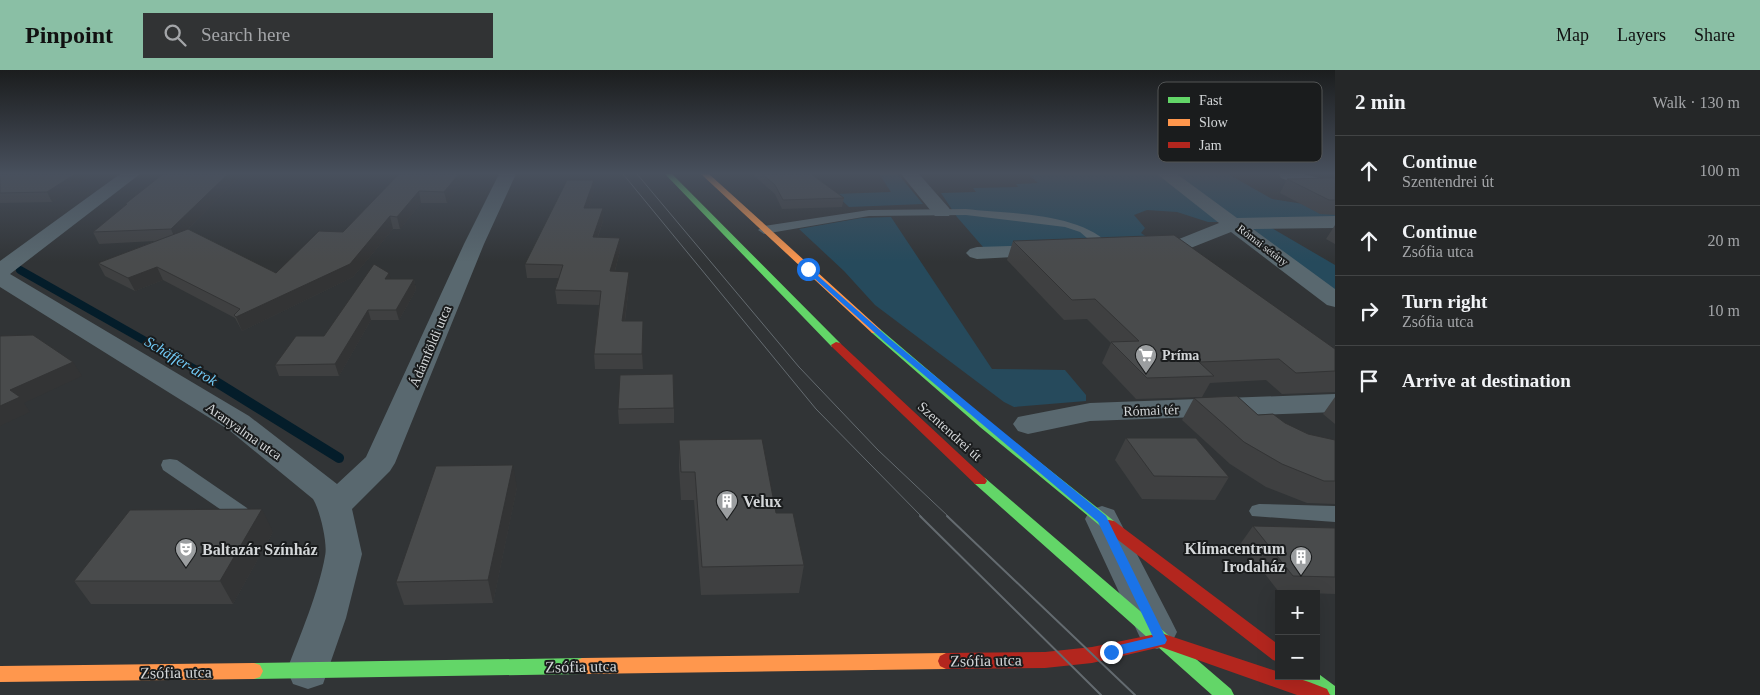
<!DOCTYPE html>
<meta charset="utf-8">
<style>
body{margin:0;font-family:"Times New Roman",serif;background:#313334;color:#f1f3f6}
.controls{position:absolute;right:15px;bottom:15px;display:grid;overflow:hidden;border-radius:0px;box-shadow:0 5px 20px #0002}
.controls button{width:45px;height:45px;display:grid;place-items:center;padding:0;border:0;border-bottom:1px solid #424445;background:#252728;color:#f1f3f6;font:25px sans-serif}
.stop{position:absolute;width:15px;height:15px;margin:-11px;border:4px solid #1a73e8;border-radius:50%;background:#fff}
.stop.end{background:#1a73e8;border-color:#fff;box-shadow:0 1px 5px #0008}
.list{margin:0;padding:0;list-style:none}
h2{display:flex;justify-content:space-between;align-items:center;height:65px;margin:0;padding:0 20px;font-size:21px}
h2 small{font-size:16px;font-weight:400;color:#a3a5a8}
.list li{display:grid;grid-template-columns:32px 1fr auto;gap:15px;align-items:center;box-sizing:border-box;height:70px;padding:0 20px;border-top:1px solid #424445}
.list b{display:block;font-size:19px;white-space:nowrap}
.list p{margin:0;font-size:16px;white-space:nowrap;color:#a3a5a8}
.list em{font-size:16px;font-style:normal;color:#a3a5a8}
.icon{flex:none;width:28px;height:28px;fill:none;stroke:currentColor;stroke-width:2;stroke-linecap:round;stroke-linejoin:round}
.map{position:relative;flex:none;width:1335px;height:625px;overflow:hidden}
header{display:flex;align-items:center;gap:30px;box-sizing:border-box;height:70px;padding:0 25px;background:#8abfa5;color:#111}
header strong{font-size:24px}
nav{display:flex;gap:28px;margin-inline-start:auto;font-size:18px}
.search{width:350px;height:45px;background:#313334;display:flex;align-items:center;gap:12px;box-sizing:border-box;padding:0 18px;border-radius:0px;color:#a3a5a8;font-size:19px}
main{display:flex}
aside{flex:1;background:#252728}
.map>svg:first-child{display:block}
</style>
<header>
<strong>Pinpoint</strong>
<div class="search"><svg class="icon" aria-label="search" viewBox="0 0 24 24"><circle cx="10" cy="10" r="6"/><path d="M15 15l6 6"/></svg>Search here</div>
<nav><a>Map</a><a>Layers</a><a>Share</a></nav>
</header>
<main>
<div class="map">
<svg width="1335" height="625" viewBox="0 0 1335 625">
<rect width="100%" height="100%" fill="#313436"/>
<path fill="#264a5c" d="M879 104H898L923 134 849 137 835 124 891 122Z
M1028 104H1228L1272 129 1335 139V152H1208L1177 142 1147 140 1134 145 1145 158 1141 163 1160 176 1022 182 983 177 957 147 941 123 976 122 973 118 1018 117 1016 114 1038 113Z
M891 147 992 299 1065 300 1086 325V331L1014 337 1004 332 875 235 844 201 799 159 861 148Z
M1270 157 1335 195V227L1244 158Z"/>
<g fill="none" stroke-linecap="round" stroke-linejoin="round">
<path stroke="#041d2a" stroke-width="8" d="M20 200 207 306"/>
<path stroke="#041d2a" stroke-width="10" d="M205 305 339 388"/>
<path fill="#59686f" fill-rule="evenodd" d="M966 139C1009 144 1084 142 1112 178L1110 181H1102L1080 162 1065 157 966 145 869 146 764 164 758 160 764 156 869 140Z
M170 389 177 390 247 438 250 443 247 448 240 450 233 448 163 400 161 395 163 390Z
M1259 434 1335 436V452L1252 446 1249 441 1252 436Z"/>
<path fill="#59686f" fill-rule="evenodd" d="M120 104H140L10 204 249 346 337 414 366 387 464 174 499 104H516L484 174 395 393 390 401 352 439 362 484 346 548 323 614 308 619 293 614 287 600C300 566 319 521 325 486 328 474 320 440 313 429L229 360 0 217V191Z
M901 104H919L949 138 951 142 949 146H935Z
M1157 104H1177L1237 148 1335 146V158L1253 159 1335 219V237L1327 235 1231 162 1188 179 1181 181 1174 179 1171 175 1174 171 1219 153Z
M1279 104H1303L1335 112V122L1304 117 1281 108Z
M1046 175 1053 177 1056 181 1053 185 977 189 970 187 966 183 970 179 977 177Z
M1335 324V342L1090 351 1028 364 1018 361 1013 354 1018 347 1090 333Z
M1102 436 1114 440 1171 550 1177 562 1171 574 1157 579 1143 574 1085 449 1090 440Z"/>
<path fill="#63d668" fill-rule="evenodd" d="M665 104H672L840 273 841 275 840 277H832Z
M876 258 880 259 988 351 1114 451 1116 455 1114 459 1109 460 1104 459 980 357 872 263 871 261Z
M980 406 985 408 1231 619 1234 625H1212L975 414 973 411 975 408Z
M582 588 588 591 591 596 588 601 582 604 254 609 248 607 245 601 248 595 254 593Z
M1316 602 1335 616V625C1320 625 1306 621 1299 606H1316Z"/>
<path fill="#ff974d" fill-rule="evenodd" d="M701 104H709L880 259 881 261 880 263H872Z
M946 583 952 586 954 591 952 596 946 599 582 604 576 601 573 596 576 591 582 588Z
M254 593 260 595 263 601 260 607 254 609 0 612V596Z"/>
<path fill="#b3261e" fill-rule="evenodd" d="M836 272 840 273 985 408 987 411 985 414H975L832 277 831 275Z
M1109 450 1114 451 1279 575V592L1273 590 1104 459 1102 455 1104 451Z
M1161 563 1279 602V606C1296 606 1312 613 1327 619L1330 625H1297L1161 577 1092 593 1045 598 946 599 940 596 938 591 940 586 946 583 1045 582 1092 577Z"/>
<path stroke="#646b70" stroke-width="1" d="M623 104 816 339 922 447
M637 104 799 297 878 380 949 447"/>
<path stroke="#646b70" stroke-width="2" d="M920 446 1101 625
M947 446 1135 625"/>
</g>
<path fill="#3f4041" d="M0 104H93L52 132 0 133Z
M242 104 188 159 276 203 343 162 399 104H469L447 133H421L400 159H393L353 207 242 261 235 248 163 210 135 221 105 206 98 193 155 171 99 174 93 162 126 135 125 134Z
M752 104H811L844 128 842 137 782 139 775 124Z
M1335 108V145L1320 144 1280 123 1287 109Z
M594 122 589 138 603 151 598 167 620 168V181L615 201 629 215 625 251H643V299H595L594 284 599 235 557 234 555 220 559 208H527L525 194Z
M1335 155V174L1326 169Z
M1013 171 1335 279V322L1282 324 1266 310 1210 313 1202 327 1136 329 1102 293 1111 273 1087 249 1064 250 1007 190Z
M391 209H414L416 220 399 250H371L339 306H279L275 295 324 266Z
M1335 327V354L1323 344Z
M1194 328 1258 345 1285 353 1308 364 1335 370V434L1307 433 1266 417 1230 394 1182 350Z
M674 338V353L619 354 618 339Z
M1126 368 1229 407 1215 430 1142 429 1115 390Z
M679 370 776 443 804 495 799 523 701 525 694 430H681L679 398Z
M517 417 493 533 404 535 396 512Z
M1253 456 1335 458V524L1279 522 1241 473Z
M273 462 233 534H91L74 511Z"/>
<path fill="#333435" d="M75 104H93L52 132 47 122Z
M228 104H242L176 171 171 159Z
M459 104H469L447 133 444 122Z
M594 110V122L585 150 584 138Z
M419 121 421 133 400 159 397 147Z
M603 138V151L593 180V167Z
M390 146 393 159 353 207 242 261 236 247Z
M620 168V181L611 215 610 201Z
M157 197 163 210 135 221 128 208Z
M629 202V215L623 265 622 251Z
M389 203 392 213 385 209Z
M414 209 416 220 399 250 396 240Z
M368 240 371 250 339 306 335 294Z
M643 251V299L642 284Z
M73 292 82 306 24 333 30 342 0 356V336L10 320Z
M513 395 517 417 493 533 488 510Z
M262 439 273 462 233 534 220 511Z"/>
<path fill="#494b4c" stroke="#333435" d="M0 104H75L47 122 0 123Z
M163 104H228L171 159 93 162 127 134H125Z
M399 104H459L444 122 419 121 397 147 390 146 350 194 236 247 234 245 240 239 157 197 128 208 98 193 188 159 276 203 319 161 343 162Z
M762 104H811L844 128 783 130 775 115Z
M1329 108H1335V130H1329L1287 109Z
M567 110H594L584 138H603L593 167 620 168 610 201 629 202 622 251H643L642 284H594L601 221 555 220 563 195 525 194Z
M1174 165 1335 279V301L1296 303 1279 289 1199 292 1214 306 1147 308 1111 272 1139 271 1095 229 1072 230 1013 171Z
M374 194 389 203 385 209H414L396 240H368L335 294 275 295 296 266H324Z
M33 265 73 292 10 320 20 327 0 336V266Z
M673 304 674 338 618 339 620 305Z
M1237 326 1258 345 1273 344 1285 353 1308 364 1335 370V411H1324L1282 394 1244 372 1194 328Z
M1126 368H1196L1229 407 1154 406Z
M762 369 776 443H793L804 495 702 497 695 402H681L679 370Z
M513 395 488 510 396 512 436 396Z
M262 439 220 511H74L130 440Z
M1253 456 1335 458V507L1293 506Z"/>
<linearGradient id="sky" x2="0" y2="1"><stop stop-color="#1b1d1e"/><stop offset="0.54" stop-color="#48505d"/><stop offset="1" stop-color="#48505d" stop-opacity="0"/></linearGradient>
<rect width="1335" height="192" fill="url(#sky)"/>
<path fill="#1a73e8" d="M808 197 890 269 1106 446 1167 570 1165 574 1111 587 1107 586 1105 582 1107 578 1153 567 1098 452 885 272 805 200Z"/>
<defs>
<g id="supermarket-pin" transform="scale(1.125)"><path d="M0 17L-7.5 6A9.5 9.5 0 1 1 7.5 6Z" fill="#9b9ea0" stroke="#1a1c1d"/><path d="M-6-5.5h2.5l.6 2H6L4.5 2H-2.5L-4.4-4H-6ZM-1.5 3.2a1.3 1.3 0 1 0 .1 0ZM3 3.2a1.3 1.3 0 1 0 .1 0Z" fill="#fff"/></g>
<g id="building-pin" transform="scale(1.125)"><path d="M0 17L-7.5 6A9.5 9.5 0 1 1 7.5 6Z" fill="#9b9ea0" stroke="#1a1c1d"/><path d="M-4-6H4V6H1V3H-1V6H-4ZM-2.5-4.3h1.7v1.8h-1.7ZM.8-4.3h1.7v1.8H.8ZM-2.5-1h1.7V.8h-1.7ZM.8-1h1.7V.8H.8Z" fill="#fff"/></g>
<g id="theatre-pin" transform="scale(1.125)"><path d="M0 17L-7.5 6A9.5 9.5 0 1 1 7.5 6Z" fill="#9b9ea0" stroke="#1a1c1d"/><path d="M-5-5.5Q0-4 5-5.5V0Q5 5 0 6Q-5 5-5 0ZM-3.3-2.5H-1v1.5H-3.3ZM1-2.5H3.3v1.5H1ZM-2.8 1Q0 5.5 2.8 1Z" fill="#fff"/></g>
</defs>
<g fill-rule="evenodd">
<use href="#supermarket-pin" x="1146" y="285"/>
<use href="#building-pin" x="727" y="431"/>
<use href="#theatre-pin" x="186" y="479"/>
<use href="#building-pin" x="1301" y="487"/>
</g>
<g text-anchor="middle" stroke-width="4" stroke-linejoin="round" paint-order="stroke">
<g font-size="11" fill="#d4d7d9" stroke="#1a1c1d">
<text transform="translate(1263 175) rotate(37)" y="4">Római sétány</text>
</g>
<g font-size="14" fill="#d4d7d9" stroke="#1a1c1d">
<text transform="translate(430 276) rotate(-67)" y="5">Ádámföldi utca</text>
<text transform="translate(1151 340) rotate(-2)" y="5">Római tér</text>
<text transform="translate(244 361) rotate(35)" y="5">Aranyalma utca</text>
<text transform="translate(950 361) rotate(42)" y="5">Szentendrei út</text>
</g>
<g font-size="14" font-weight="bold" fill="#d4d7d9" stroke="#1a1c1d" text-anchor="start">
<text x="1162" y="290">Príma</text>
</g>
<g font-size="15" font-style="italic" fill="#72ccf9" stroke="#1a1c1d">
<text transform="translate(181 291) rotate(31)" y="5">Schäffer-árok</text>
</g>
<g font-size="16" font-weight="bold" fill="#d4d7d9" stroke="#1a1c1d" text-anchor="start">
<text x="743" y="437">Velux</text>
<text x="1285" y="484" text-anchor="end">Klímacentrum<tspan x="1285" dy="18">Irodaház</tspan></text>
<text x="202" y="485">Baltazár Színház</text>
</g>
<g font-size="16" fill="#d4d7d9" stroke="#1a1c1d">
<text transform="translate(986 590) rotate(-1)" y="6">Zsófia utca</text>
<text transform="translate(581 596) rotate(-1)" y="6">Zsófia utca</text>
<text transform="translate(176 602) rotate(-1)" y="6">Zsófia utca</text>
</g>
</g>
<rect x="1158" y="12" width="164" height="80" rx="8" fill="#1a1c1d" stroke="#525455" stroke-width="1"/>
<rect x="1168" y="27" width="22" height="6" fill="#63d668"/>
<rect x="1168" y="49" width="22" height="7" fill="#ff974d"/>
<rect x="1168" y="72" width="22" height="6" fill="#b3261e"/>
<g font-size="14" fill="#d4d7d9">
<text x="1199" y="35">Fast</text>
<text x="1199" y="57">Slow</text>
<text x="1199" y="80">Jam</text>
</g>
</svg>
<div class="controls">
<button>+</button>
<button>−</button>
</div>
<div class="stop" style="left:808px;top:199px"></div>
<div class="stop end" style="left:1111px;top:582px"></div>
</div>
<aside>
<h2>2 min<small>Walk · 130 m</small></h2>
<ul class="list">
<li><svg class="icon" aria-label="ahead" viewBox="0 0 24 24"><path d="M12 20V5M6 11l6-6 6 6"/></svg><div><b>Continue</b><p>Szentendrei út</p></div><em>100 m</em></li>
<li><svg class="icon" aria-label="ahead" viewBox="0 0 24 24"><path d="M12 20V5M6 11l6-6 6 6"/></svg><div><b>Continue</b><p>Zsófia utca</p></div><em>20 m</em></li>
<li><svg class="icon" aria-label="right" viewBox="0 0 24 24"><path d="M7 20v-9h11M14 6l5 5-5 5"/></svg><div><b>Turn right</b><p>Zsófia utca</p></div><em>10 m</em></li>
<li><svg class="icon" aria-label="arrive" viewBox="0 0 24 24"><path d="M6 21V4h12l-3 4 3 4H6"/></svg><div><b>Arrive at destination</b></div></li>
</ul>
</aside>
</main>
